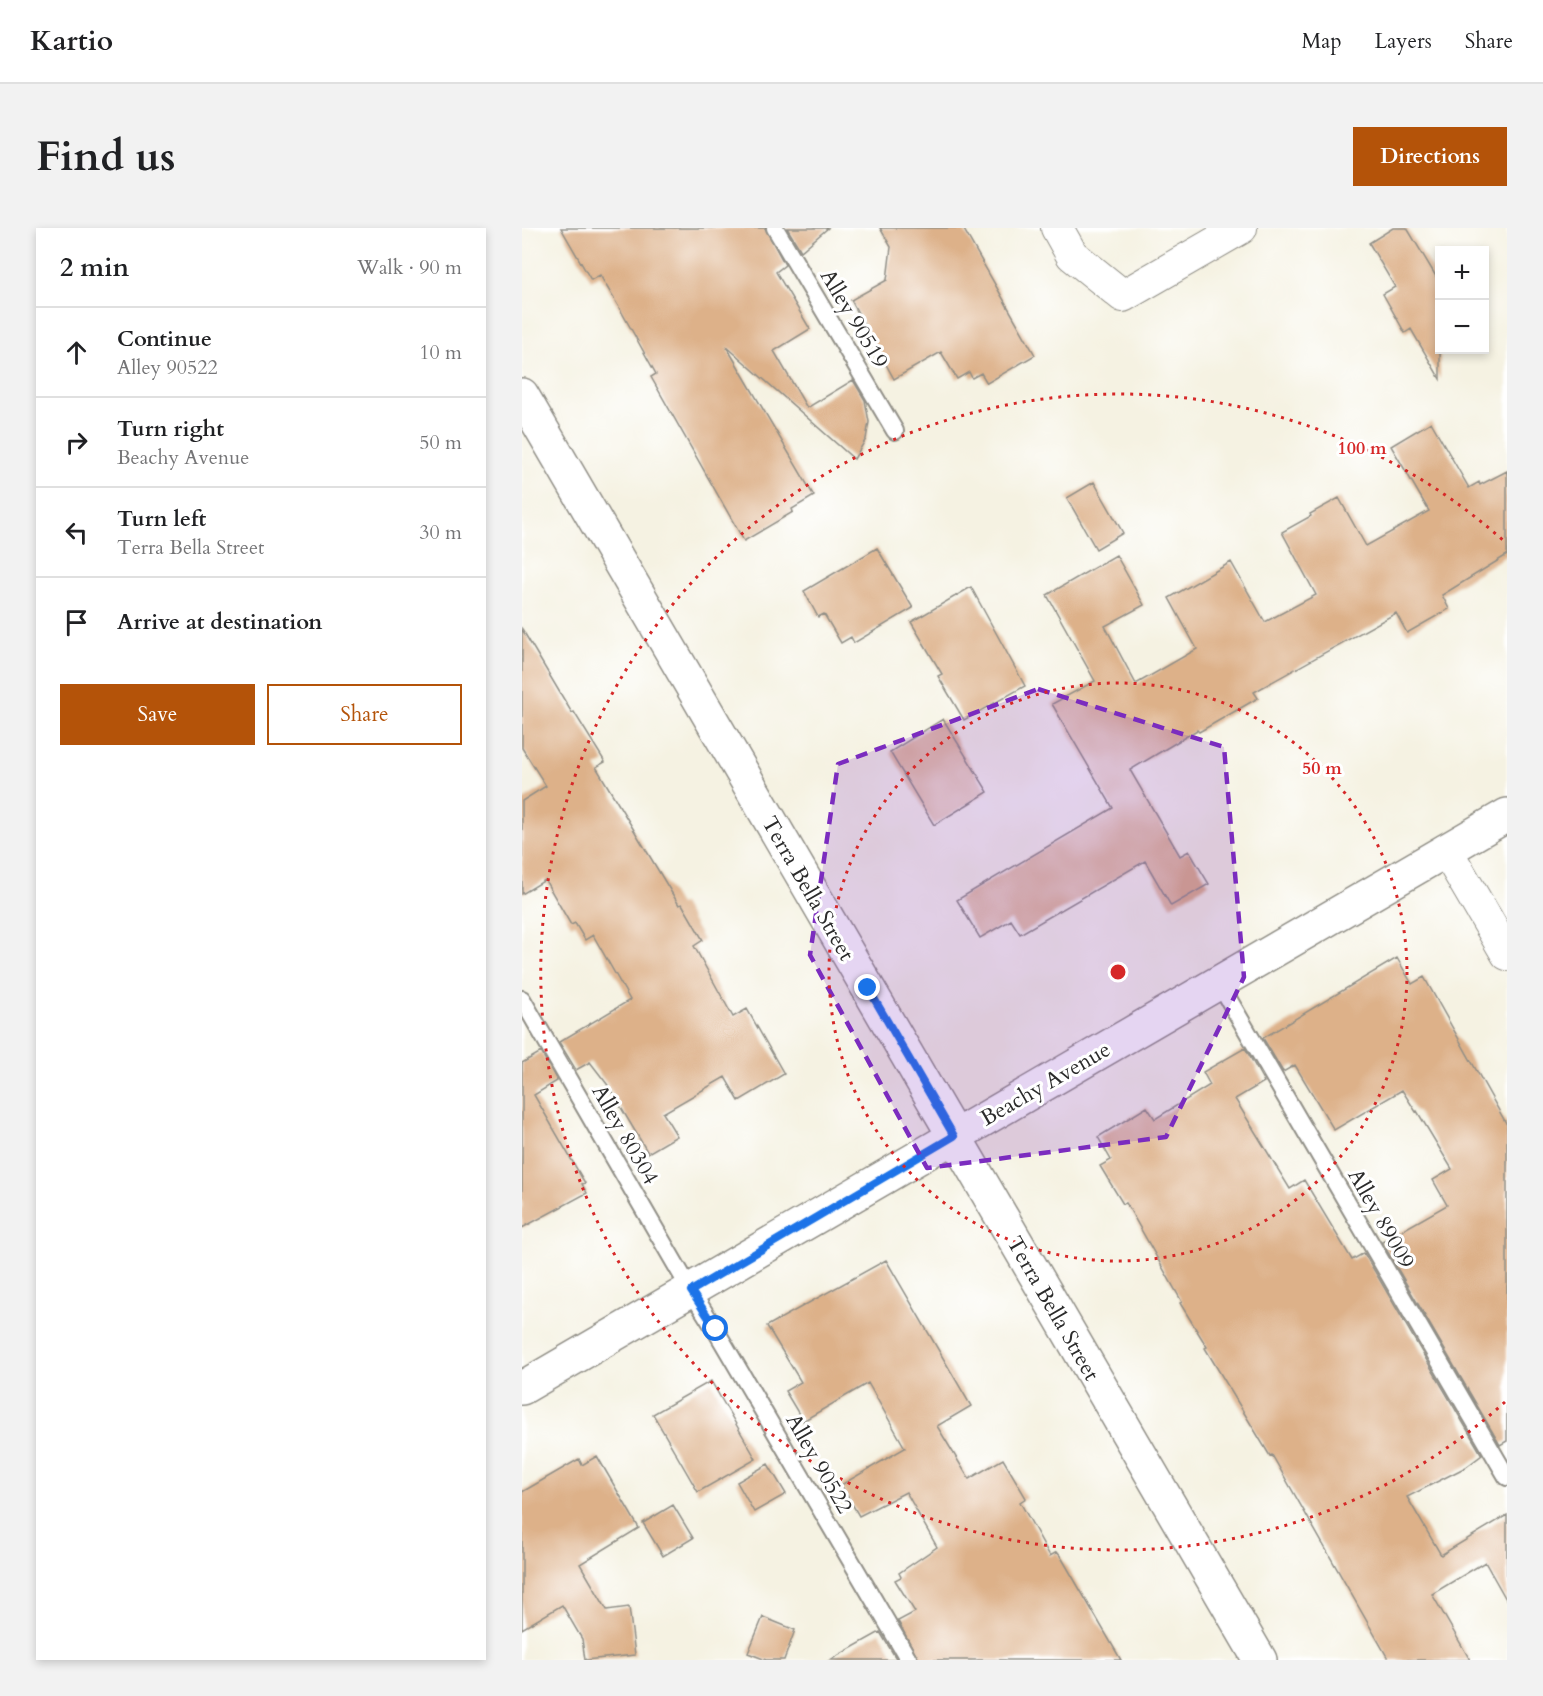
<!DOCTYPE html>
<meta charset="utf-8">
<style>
body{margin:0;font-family:Cardo,serif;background:#f2f2f2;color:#202124}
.controls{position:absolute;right:18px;top:18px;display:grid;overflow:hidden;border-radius:0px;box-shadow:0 3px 9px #0003}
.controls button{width:54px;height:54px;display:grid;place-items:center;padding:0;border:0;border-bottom:2px solid #e0e0e0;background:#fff;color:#202124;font:30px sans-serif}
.stop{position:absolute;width:18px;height:18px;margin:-14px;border:4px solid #1a73e8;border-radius:50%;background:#fff}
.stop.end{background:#1a73e8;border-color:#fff;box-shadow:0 2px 6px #0008}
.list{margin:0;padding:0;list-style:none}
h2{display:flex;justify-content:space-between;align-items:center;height:78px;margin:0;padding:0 24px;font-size:26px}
h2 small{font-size:20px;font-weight:400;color:#757577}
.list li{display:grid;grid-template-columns:39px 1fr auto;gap:18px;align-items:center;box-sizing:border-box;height:90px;padding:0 24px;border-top:2px solid #e0e0e0}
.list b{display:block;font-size:22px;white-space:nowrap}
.list p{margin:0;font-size:20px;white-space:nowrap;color:#757577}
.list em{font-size:20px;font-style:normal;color:#757577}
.actions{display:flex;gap:12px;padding:18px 24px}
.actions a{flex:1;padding:14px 0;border:2px solid #b45309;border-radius:0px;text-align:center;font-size:21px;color:#b45309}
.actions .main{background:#b45309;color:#fff}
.icon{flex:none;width:33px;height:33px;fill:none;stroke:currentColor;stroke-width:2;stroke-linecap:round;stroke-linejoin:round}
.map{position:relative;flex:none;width:985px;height:1432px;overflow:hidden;border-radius:0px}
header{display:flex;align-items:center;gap:36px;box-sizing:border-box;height:84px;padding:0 30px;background:#fff;border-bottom:2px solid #e0e0e0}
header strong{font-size:28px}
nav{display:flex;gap:33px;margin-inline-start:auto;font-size:21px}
.intro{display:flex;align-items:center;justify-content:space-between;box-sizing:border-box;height:144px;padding:0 36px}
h1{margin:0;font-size:42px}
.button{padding:15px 27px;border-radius:0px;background:#b45309;color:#fff;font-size:21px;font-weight:700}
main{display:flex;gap:36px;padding:0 36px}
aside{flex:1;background:#fff;border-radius:0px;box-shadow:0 3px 9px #0003}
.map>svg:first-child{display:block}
</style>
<header>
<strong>Kartio</strong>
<nav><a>Map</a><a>Layers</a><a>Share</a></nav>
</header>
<div class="intro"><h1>Find us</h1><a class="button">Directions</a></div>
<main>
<aside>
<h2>2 min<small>Walk · 90 m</small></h2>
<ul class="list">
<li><svg class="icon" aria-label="ahead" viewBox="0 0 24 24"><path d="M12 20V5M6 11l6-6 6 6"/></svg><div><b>Continue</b><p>Alley 90522</p></div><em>10 m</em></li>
<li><svg class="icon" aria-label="right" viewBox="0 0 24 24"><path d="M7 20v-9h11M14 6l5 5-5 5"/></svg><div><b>Turn right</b><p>Beachy Avenue</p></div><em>50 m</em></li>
<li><svg class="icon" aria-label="left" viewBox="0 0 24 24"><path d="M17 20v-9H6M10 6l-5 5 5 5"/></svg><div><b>Turn left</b><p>Terra Bella Street</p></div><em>30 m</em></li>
<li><svg class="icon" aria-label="arrive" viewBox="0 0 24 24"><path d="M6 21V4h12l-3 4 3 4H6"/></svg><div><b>Arrive at destination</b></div></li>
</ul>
<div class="actions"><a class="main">Save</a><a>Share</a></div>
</aside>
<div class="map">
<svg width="985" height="1432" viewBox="0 0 985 1432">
<rect width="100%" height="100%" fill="#fff"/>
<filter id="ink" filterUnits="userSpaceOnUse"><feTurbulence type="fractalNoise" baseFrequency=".0167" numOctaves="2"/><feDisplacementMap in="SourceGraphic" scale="12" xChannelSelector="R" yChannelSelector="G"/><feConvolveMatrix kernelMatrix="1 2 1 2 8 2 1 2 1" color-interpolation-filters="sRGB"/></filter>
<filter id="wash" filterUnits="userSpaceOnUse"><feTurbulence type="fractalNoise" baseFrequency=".008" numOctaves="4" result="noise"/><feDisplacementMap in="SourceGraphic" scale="24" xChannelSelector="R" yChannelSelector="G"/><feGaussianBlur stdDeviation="1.35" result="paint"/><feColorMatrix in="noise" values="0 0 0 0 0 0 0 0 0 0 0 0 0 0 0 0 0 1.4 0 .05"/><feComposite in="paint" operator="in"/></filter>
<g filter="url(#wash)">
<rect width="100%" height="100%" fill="#f5f2e2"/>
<g id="blocks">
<path fill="#ddb189" d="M39 0H243L263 37 254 44 288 101 252 123 285 180 331 152 343 172 347 194 344 211 332 231 204 118 292 268 270 281 271 284 222 313 129 149 134 146 98 81 78 47 69 52Z
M265 0H306L279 23Z
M358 0H441L513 127 465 155 459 145 450 150 447 144 435 151 419 124 372 151 329 72 365 52 369 19Z
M871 0H885L918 55V151L889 101 883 105 861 66 873 59 847 15Z
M909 194 947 260 957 254 958 257 985 243V327L920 367 927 381 885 405 874 385 732 464 736 470 677 504 675 502 608 542 658 628 667 623 687 656 649 678 623 633 498 706 489 692 458 710 435 672 591 580 530 476 573 453 525 367 594 327 622 377 583 398 614 456 675 421 647 370 709 334 743 394 794 367 760 304 789 288 788 286 817 270 844 318 907 283 869 218Z
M572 254 601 305 574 321 545 270Z
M355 320 391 380 332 415 329 409 319 415 302 386 296 389 282 363Z
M449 359 503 458 442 492 416 448 420 446 389 394Z
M0 401 50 485 52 484 83 534 74 539 157 677 160 676 181 712 172 718 211 789 225 781 262 846 217 873 203 849 141 885 155 908 126 925 85 856 68 834 54 842 37 814 108 772 71 707 63 712 53 695 49 697 23 652 0 666V573L24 558 0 520Z
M421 491 466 564 412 597 368 524Z
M875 730 890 756 902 749 985 897V1213L978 1217 860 1014 925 977 911 952 930 941 895 883 894 884 880 862 812 902 773 837 761 844 741 810Z
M723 820 742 854 713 871 768 961 782 952 830 1032 842 1025 960 1227 944 1239 885 1269 919 1327 985 1287V1373L963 1334 910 1366 948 1432H867L750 1227 748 1228 683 1120 685 1119 658 1075 660 1074 604 975 601 976 578 938 589 932 576 909 625 879 633 891 688 857 681 844Z
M19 824 35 853 12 867 63 955 60 956 65 965 0 1000V835Z
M364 1032 449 1178 415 1198 447 1251 481 1231 504 1270 498 1274 528 1328 535 1324 539 1329 599 1432H397L376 1393 393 1384 373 1352 379 1349 377 1345 415 1319 384 1264 337 1288 319 1257 383 1220 346 1155 281 1193 263 1163 279 1154 245 1098Z
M189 1153 234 1231 176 1264 131 1186Z
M75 1228 117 1300 58 1336 85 1382 107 1379 113 1427 63 1432 60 1411 40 1377 0 1401V1264L57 1231 60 1237Z
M246 1236 264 1266 232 1284 215 1254Z
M151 1277 171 1310 141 1328 121 1295Z
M241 1389 273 1402 262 1432H244L226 1425Z
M358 1404 375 1432H308Z"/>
</g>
</g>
<g filter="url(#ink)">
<use href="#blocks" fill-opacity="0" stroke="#908e86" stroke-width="1.5"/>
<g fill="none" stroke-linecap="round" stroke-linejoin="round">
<g stroke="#908e86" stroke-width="20">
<path id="service" d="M253 0 373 203
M697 755 985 1249
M0 771 169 1063 193 1101 387 1432"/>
</g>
<g stroke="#908e86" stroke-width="34">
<path id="minor" d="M535 0 550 27 601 68 719 0
M924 622 985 726"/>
</g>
<g stroke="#908e86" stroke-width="36">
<path id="tertiary" d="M0 1160 985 587"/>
</g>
<g stroke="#908e86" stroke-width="36">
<path id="secondary" d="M0 167 738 1432"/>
</g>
<use href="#service" stroke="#fff" stroke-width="16"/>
<use href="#minor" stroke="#fff" stroke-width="32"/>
<use href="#tertiary" stroke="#fff" stroke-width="33"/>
<use href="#secondary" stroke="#fff" stroke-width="33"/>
</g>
</g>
<g fill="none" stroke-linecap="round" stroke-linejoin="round" filter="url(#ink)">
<path stroke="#1a73e8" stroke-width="8" d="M194 1101 169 1063 432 908 346 760"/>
</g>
<path fill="#7b2cbf" fill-opacity="0.2" stroke="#7b2cbf" stroke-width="4.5" stroke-dasharray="12 8" stroke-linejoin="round" d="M516 461 702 519 722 749 644 909 405 940 288 727 316 536Z"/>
<g fill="none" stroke="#d62828" stroke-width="3" stroke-dasharray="3 6">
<circle cx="596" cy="744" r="289"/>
<path d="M983 1174A578 578 0 1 1 983 314"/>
</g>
<g text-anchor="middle" stroke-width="6" stroke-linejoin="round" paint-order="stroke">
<g font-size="22" fill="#2b2b2b" stroke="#fff">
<text transform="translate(333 90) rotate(59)" y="8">Alley 90519</text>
<text transform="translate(287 660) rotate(60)" y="8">Terra Bella Street</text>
<text transform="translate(523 855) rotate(-30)" y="8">Beachy Avenue</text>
<text transform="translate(104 906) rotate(60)" y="8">Alley 80304</text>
<text transform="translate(860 990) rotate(60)" y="8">Alley 89009</text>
<text transform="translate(532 1080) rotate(60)" y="8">Terra Bella Street</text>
<text transform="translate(298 1235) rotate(60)" y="8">Alley 90522</text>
</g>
</g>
<circle cx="596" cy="744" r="9" fill="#d62828" stroke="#fff" stroke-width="3"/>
<g font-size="18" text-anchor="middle" font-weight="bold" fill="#d62828" stroke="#fff" stroke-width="6" stroke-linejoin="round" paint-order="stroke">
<text x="840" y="226">100 m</text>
<text x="800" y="546">50 m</text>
</g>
</svg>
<div class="controls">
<button>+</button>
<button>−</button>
</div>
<div class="stop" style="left:194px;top:1101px"></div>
<div class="stop end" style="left:346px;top:760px"></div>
</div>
</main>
